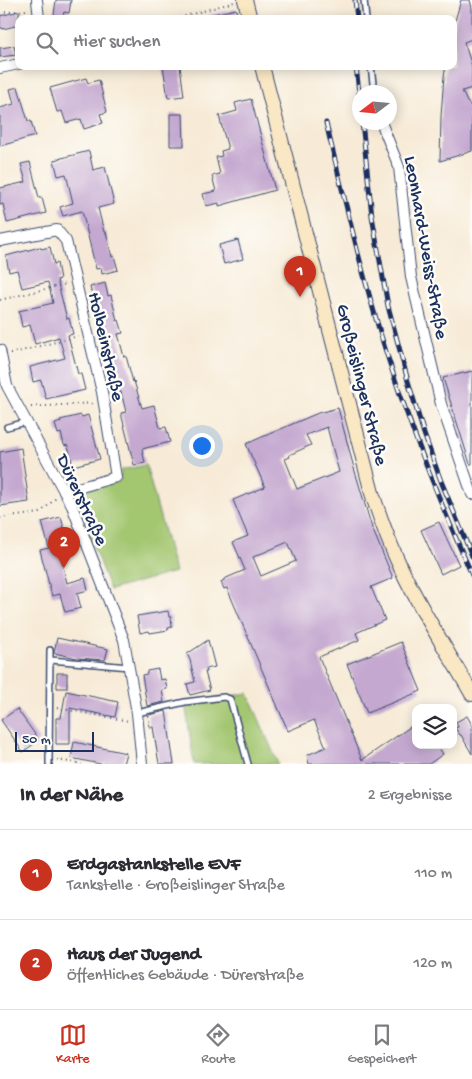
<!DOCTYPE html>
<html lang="de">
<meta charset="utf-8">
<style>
body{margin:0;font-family:"Gochi Hand",sans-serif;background:#f7f7f7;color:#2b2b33}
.controls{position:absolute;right:15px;bottom:15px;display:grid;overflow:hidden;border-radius:10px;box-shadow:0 2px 12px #0003}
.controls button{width:45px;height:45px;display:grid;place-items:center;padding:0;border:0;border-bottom:1px solid #e1e1e2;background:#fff;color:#2b2b33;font:25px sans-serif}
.compass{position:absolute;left:352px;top:85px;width:45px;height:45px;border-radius:50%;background:#fff;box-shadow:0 2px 12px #0003;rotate:254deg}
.scale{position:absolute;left:15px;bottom:12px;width:79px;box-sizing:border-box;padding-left:5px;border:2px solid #1b2f5e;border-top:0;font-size:14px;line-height:18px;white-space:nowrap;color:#1b2f5e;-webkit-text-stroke:4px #fdfcf7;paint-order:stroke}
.you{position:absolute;left:201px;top:445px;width:18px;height:18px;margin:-12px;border:4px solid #fff;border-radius:50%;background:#1a73e8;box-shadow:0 0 0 8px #1a73e833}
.badge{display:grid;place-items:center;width:32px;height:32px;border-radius:50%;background:#c8321e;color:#fff;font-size:16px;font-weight:700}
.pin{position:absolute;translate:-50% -41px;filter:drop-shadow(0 1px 2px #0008)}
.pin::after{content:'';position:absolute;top:26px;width:18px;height:15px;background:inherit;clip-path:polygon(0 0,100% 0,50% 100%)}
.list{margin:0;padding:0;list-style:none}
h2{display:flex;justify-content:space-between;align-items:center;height:65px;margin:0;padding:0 20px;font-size:21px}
h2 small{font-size:16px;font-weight:400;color:#7c7c81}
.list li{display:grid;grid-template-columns:32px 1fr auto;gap:15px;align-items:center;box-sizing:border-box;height:90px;padding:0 20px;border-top:1px solid #e1e1e2}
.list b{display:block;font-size:19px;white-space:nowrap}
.list p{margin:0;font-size:16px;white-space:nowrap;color:#7c7c81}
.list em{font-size:16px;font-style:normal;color:#7c7c81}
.icon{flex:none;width:28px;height:28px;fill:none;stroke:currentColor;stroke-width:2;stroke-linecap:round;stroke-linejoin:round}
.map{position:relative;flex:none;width:472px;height:764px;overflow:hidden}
.search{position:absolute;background:#fff;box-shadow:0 2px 12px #0003;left:15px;right:15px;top:15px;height:55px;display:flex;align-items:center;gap:12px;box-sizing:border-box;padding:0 18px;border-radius:10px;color:#7c7c81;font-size:19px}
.sheet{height:245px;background:#fff}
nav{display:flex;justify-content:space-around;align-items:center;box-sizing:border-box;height:70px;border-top:1px solid #e1e1e2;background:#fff;font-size:14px;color:#7c7c81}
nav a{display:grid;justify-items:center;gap:2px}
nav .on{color:#c8321e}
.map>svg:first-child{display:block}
</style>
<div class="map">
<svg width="472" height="764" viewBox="0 0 472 764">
<rect width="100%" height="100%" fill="#fdfcf7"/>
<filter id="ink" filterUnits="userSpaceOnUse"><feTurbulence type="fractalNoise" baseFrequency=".02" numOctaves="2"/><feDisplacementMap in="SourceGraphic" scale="10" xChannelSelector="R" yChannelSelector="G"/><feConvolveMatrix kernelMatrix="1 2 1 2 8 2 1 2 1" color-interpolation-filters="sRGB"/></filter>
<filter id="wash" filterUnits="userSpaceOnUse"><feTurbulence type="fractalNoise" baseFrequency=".0096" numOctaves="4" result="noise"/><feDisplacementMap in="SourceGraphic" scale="20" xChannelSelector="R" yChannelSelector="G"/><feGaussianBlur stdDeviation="1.12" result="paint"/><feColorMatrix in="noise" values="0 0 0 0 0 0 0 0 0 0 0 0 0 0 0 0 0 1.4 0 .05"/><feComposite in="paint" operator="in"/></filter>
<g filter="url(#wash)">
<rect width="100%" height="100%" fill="#f7ebd7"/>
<path fill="#a3c670" stroke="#5f7a67" d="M146 465 175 572 110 590 77 504 70 494 120 481 121 470Z
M248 693 278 764H194L185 702 224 697Z"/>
<g id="blocks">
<path fill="#c4a8d0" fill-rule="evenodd" d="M56 0H71L69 13 64 12 63 16 54 15Z
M461 0H470L472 8V39L464 42 472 66V88L462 91 467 102 472 107V151L440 161 441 116 444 76 446 66H453V28Z
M236 9 238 19H209V15Z
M19 11V25L3 29V28H0V16Z
M14 46 16 55 0 57V48Z
M163 66H180L184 96 168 98Z
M86 78 88 83 99 80 107 112 100 114 103 123 84 129 81 119 66 123 62 111 57 112 50 88Z
M18 87 28 121H31L35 136 0 146V108L14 104 10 89Z
M251 99 275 190 219 206V203L206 206 203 194 216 191 212 176 220 174 216 157 222 156 221 151 228 149 219 116 237 111 235 103Z
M170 114H183L184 146H170Z
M89 151 93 170 105 167 114 204 98 208 104 232H106L112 257 114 256 118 270 102 274 101 268 96 269 82 211 63 216 60 207 73 203 66 174 58 176 54 160Z
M30 162 39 198H42L46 213 7 223 3 204 0 205V188L26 182 21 164Z
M238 240 243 259 224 264 219 245Z
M40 247 41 249 50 247 54 264 57 263 60 279 57 280 67 319 69 318 73 334 68 335 78 374H81L85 390 46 399 41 380 33 382 30 367 65 358 59 337 35 344 30 325 22 327 19 311 53 303 48 282 22 288 17 270 9 272 6 256Z
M105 283 108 296 111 295 117 321 119 320 123 333 118 334 124 357 126 356 133 382 134 381 142 408 154 405 160 428 166 427 170 442 142 449 145 463 134 465 121 413 126 412 121 392 115 394 113 386H115L106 348 109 347 106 331 101 332 90 287Z
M472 371V464H470L443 378Z
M338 408 354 468 372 528 393 578 371 587 385 620 356 633 359 640 319 657 362 760 416 723V745H437L443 754 429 764H309L307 755 326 747 314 720 288 731 227 588 224 589 221 582 224 580V579L245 570 233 542 248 536 233 500 265 487 246 444 318 413ZM327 427 339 472 297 489 285 459 290 457 289 455 311 445 306 435ZM288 542 296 561 261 576 253 557Z
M81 415 82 417 88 415 100 459 73 466 68 446 64 445 61 433 58 434 55 424 61 422 60 420Z
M21 448 29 502 0 506V452Z
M61 517 70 551 60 554 67 583 85 578 88 590 77 593 81 608 65 612 60 594 52 596 40 550 49 548 42 522Z
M439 522 459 565 441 574 421 530Z
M168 611 169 617 171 616 172 627 168 628V630L150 633 149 631 140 633 137 616Z
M57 638 108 649 105 660 77 658 54 653Z
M208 640 215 667 206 669 207 672H205L210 690 190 695 187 684 195 682 190 660 187 654Z
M401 642 421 691 367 713 347 664Z
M158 669 160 680 165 679 167 689 162 690 164 702 147 706 142 675 147 674V671Z
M57 673H67V688H57Z
M66 691 118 702 115 717 70 708V744H56V718H61Z
M17 709 39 740 23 752 1 720Z
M166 711 170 738 174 764H159L153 727H150L148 716 149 715Z
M467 716 472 725V754L461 735H460L455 728 458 727 456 722Z
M74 742 126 753 123 764H100L71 758Z"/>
</g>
</g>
<g filter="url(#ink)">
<use href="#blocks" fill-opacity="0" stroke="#3c4b70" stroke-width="1"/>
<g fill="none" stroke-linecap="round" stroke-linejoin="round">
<g stroke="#3c4b70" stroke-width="8">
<path id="lane" d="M364 0 366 19
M371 66 374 92
M7 427 26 422
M51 660 129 667
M137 713 185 702 224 697 230 699 248 764
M49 764 50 650"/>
</g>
<g stroke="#3c4b70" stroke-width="12">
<path id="street" d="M37 0 39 19
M0 68 19 64
M381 122 399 167 411 277 441 404 472 494
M0 241 57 230 66 241 102 392 116 477 64 492
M0 350 7 386 72 506 124 640 137 713 142 764"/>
</g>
<g stroke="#3c4b70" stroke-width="16">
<path id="secondary" d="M245 0 250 19
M262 66 372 493C380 518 389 543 401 568 421 611 448 652 472 694"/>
</g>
<path stroke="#3c4b70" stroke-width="2" stroke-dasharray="1 4" stroke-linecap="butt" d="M0 13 27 10
M175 19 234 2
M0 300 66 284
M10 354 78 336
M31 407 94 403
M0 518 40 513 56 498
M57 708 129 721
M57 760 82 764"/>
<use href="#lane" stroke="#fff" stroke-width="5"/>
<use href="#street" stroke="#fff" stroke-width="10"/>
<use href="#secondary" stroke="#fae7c3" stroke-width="14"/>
<g stroke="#1b2f5e" stroke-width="5">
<path id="rail" d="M355 0 357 19
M356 66 360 101
M362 122 372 216 388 306 408 381 424 434 441 481 472 556
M326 123C345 201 363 279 387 355 411 430 440 503 472 575"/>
</g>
<use href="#rail" stroke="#fdfcf7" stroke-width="3" stroke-dasharray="9" stroke-linecap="butt"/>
</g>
</g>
<g text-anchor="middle" stroke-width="5" stroke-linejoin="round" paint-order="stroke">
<g font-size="19" fill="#1b2f5e" stroke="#fdfcf7">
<text transform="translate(428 247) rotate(80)" y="7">Leonhard-Weiss-Straße</text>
<text transform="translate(108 346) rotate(77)" y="7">Holbeinstraße</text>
<text transform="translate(364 384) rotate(76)" y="7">Großeislinger Straße</text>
<text transform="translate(84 499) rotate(65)" y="7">Dürerstraße</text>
</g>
</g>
</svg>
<div class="controls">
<button><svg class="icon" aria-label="layers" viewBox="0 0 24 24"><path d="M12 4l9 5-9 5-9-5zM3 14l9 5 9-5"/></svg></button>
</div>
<svg class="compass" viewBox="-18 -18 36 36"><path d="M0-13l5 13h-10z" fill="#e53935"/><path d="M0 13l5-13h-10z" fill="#7c7c81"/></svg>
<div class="scale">50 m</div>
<div class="you"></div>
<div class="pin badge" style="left:300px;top:297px">1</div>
<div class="pin badge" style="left:64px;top:568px">2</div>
<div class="search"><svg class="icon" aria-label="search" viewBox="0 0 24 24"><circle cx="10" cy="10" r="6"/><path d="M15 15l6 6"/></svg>Hier suchen</div>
</div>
<section class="sheet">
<h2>In der Nähe<small>2 Ergebnisse</small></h2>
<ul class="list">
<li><span class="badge">1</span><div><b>Erdgastankstelle EVF</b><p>Tankstelle · Großeislinger Straße</p></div><em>110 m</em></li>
<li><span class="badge">2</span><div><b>Haus der Jugend</b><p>Öffentliches Gebäude · Dürerstraße</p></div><em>120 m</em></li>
</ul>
</section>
<nav>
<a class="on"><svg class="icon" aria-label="map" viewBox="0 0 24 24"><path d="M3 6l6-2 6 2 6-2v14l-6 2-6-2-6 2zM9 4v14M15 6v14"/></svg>Karte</a>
<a><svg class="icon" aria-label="directions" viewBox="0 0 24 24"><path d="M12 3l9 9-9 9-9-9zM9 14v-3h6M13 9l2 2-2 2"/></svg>Route</a>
<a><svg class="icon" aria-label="saved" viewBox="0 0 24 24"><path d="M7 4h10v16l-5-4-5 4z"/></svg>Gespeichert</a>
</nav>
